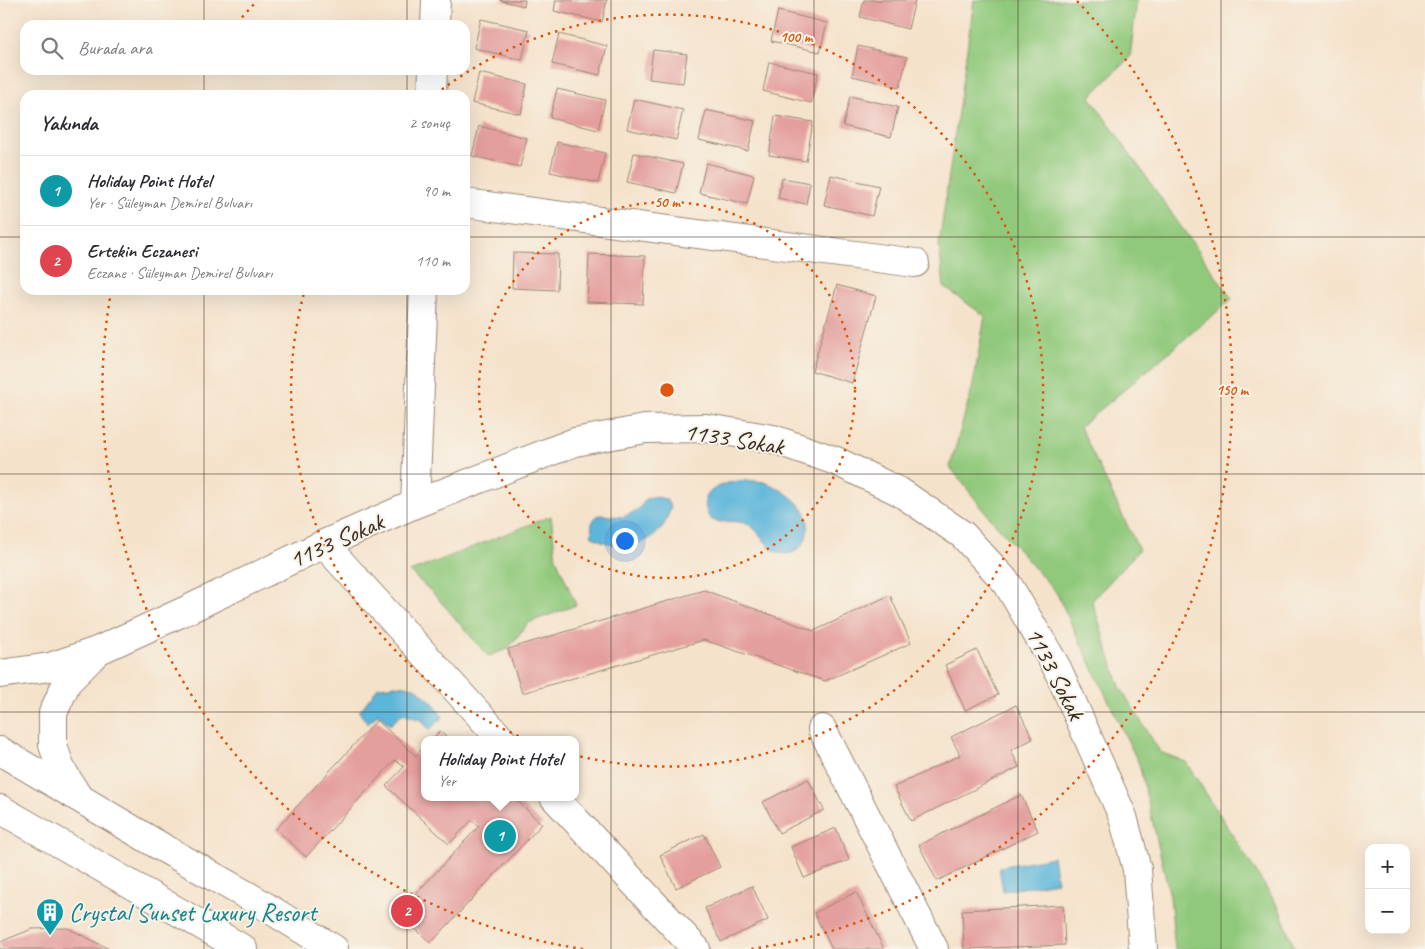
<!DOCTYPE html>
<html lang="tr">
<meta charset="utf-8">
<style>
body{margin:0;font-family:Caveat,sans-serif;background:#f7f7f7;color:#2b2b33}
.controls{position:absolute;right:15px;bottom:15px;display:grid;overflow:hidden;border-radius:10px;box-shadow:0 5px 20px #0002}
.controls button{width:45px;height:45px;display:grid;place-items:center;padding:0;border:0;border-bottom:1px solid #e1e1e2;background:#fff;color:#2b2b33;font:25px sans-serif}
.you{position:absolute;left:624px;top:540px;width:18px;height:18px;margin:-12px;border:4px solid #fff;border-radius:50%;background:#1a73e8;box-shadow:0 0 0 8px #1a73e833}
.badge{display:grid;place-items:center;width:32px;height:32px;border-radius:50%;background:#1f6fb2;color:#fff;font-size:16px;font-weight:700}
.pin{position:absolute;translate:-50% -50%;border:2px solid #fff;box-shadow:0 1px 5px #0006}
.popup{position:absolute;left:421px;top:736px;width:158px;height:65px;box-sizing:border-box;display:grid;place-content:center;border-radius:10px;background:#fff;filter:drop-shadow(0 1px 4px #0005);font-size:16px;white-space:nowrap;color:#7c7c81}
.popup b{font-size:19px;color:#2b2b33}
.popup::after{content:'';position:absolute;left:50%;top:100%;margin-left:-10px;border:10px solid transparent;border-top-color:#fff}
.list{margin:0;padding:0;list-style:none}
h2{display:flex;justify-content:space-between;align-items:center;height:65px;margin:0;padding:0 20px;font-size:21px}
h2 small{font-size:16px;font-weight:400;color:#7c7c81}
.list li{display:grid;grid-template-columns:32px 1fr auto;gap:15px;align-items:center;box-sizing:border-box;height:70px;padding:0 20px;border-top:1px solid #e1e1e2}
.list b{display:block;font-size:19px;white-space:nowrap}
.list p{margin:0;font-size:16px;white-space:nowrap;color:#7c7c81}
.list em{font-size:16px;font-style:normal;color:#7c7c81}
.icon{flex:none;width:28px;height:28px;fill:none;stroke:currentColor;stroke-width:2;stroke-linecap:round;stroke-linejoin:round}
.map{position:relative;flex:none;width:1425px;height:949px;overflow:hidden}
.search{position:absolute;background:#fff;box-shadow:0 5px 20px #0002;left:20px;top:20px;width:450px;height:55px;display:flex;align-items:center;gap:12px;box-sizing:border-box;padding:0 18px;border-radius:15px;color:#7c7c81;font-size:19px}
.panel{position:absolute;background:#fff;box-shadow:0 5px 20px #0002;left:20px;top:90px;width:450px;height:205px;border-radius:15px}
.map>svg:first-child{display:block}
</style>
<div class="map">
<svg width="1425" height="949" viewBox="0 0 1425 949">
<rect width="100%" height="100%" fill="#f7f3e8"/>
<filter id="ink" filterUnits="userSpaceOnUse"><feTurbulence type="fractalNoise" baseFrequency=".02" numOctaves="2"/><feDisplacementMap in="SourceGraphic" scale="10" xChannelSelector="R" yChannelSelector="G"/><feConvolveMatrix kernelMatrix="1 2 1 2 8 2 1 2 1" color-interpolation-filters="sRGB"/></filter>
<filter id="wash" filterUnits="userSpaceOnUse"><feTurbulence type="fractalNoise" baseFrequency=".0096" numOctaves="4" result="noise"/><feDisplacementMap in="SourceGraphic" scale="20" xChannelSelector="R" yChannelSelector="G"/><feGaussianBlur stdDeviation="1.12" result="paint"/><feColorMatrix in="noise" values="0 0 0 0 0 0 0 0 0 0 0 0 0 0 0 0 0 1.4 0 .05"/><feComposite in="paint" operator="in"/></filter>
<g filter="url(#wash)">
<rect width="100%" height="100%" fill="#f5e2ca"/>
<path fill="#91c97c" stroke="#667a4d" d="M974 0H1137L1130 57 1090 97 1232 299 1080 427 1139 550 1092 601 1120 687 1160 752 1186 762 1279 908 1295 949H1175L1170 896 1139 764 1056 592 991 519 950 467 973 385 985 316 944 287 939 245Z
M551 516 556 558 576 605 528 623 508 649 488 656 434 594 410 572Z"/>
<path fill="#5cb5da" stroke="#4c707c" d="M745 480C751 481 758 481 764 482 778 486 803 503 807 517 812 536 799 561 777 552 764 546 760 529 747 524 725 515 705 536 705 496 717 485 728 482 745 480Z
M655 497 666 499 671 507C668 515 666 522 661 529 645 549 611 549 592 536 591 526 591 520 599 515L623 517 638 510 646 499Z
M396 685 415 687 433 703 443 717 429 730 422 720 402 714 390 725 378 714 368 724 359 712 378 687Z
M1053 857 1057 882 1003 891 999 867Z"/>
<g id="blocks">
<path fill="#e49e9c" d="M499 0H525L524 6Z
M556 0H607L602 22 554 11Z
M864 0H915L908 29 860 17Z
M778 11 827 23 820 52 771 41Z
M481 19 529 30 522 60 474 48Z
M559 34 607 46 600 75 552 64Z
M858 46 907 57 900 87 852 76Z
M653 50 687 54 683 83 649 79Z
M769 62 818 73 811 103 763 91Z
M479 73 527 84 521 114 472 103Z
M557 89 605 100 598 130 550 118Z
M850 96 898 107 891 137 843 126Z
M634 99 683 110 676 140 627 129Z
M706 110 755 121 748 151 699 140Z
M775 116 813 122 806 161 769 155Z
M479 126 527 138 520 167 472 156Z
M557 142 605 153 598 183 550 172Z
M634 153 683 164 676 193 627 182Z
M706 163 754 175 747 204 699 193Z
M831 175 879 186 872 216 824 205Z
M782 178 810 183 806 204 778 198Z
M513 253 558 254 557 290 512 288Z
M589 254 645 256 643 304 587 302Z
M837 285 876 296 852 383 812 371Z
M704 590 814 631 890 595 911 643 825 681 704 640 522 693 508 649Z
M977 650 998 695 965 710 945 665Z
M1016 705 1033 739 1011 750 1019 767 911 821 894 787 960 755 951 737Z
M377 720 416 756 425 746V797H513L542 824 431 943 398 913 479 826 472 820 449 844 386 786 404 767 395 760 306 857 276 829Z
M440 731 450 740H431Z
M808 779 824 810 779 833 763 802Z
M1021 795 1038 831 937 881 919 845Z
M836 828 849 860 804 878 791 847Z
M704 834 720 867 676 888 660 855Z
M752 886 768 920 721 942 705 908Z
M856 892 884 949H832L814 913Z
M1063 905 1065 945 964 949 962 910Z
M68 928 109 949H0V942L32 929Z"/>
</g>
</g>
<g filter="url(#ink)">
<use href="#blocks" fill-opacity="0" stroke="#988674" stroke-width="1"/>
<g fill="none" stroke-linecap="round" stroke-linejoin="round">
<g stroke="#988674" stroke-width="30">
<path id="street" d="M435 25 436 0
M432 95 433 70
M465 203 915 263
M415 504 424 290
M324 544 502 740
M0 674 50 667 97 651 187 610 324 544 415 504 575 442 645 429 706 428 773 439 836 461 900 492 963 535 1007 583 1057 668 1123 817 1137 869 1143 949
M822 729 934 949
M78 797 60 767 53 745V713L67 682 95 654
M554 797 696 949"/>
</g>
<g stroke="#988674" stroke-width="30">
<path id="secondary" d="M0 751 165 849 255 900 334 949
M0 809 243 949"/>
</g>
<use href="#street" stroke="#fff" stroke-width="28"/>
<use href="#secondary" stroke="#fff" stroke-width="28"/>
</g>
</g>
<path fill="none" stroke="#3b2a1e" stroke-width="1" stroke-opacity="0.55" d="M204 0V25M407 0V25M611 0V949M814 0V949M1018 0V949M1221 0V949M204 70V95M407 70V95M0 237H25M465 237H1425M204 290V949M407 290V949M0 474H1425M0 712H1425"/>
<g fill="none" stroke="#df570d" stroke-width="2.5" stroke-dasharray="2.5 5">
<circle cx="667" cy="390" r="188"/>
<path d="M436 94A376 376 0 1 1 304 293"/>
<path d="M583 949A565 565 0 0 1 111 292M237 23A565 565 0 0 1 257 1M1077 1A565 565 0 0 1 751 949"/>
</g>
<defs>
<g id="building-pin" transform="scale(1.4375)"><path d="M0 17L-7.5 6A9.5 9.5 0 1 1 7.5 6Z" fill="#0f9aa8" stroke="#f7f3e8"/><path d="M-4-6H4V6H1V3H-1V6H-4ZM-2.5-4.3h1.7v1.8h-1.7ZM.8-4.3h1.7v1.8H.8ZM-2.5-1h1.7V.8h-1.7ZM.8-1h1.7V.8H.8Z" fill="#fff"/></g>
</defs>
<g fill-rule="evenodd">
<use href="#building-pin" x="50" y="912"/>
</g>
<g text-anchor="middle" stroke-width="4" stroke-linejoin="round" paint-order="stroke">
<g font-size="25" fill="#3b2a1e" stroke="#f7f3e8">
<text transform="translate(734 438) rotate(9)" y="9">1133 Sokak</text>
<text transform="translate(336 540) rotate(-24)" y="9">1133 Sokak</text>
<text transform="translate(1056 673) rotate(63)" y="9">1133 Sokak</text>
</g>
<g font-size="25" fill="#0d838f" stroke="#f7f3e8" text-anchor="start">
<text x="69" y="921">Crystal Sunset Luxury Resort</text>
</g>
</g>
<circle cx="667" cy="390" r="8" fill="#df570d" stroke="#f7f3e8" stroke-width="2.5"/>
<g font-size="15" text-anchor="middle" font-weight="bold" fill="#df570d" stroke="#f7f3e8" stroke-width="4" stroke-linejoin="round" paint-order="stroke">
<text x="796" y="42">100 m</text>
<text x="667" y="207">50 m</text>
<text x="1232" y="395">150 m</text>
</g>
</svg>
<div class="controls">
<button>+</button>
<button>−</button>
</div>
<div class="you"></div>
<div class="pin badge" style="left:500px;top:836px;background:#0f9aa8">1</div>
<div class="popup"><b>Holiday Point Hotel</b>Yer</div>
<div class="pin badge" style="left:407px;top:911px;background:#e0444e">2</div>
<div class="search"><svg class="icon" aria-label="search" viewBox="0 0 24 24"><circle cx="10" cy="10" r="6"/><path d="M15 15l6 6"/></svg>Burada ara</div>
<section class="panel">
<h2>Yakında<small>2 sonuç</small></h2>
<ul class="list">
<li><span class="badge" style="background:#0f9aa8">1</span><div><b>Holiday Point Hotel</b><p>Yer · Süleyman Demirel Bulvarı</p></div><em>90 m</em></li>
<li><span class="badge" style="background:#e0444e">2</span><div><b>Ertekin Eczanesi</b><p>Eczane · Süleyman Demirel Bulvarı</p></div><em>110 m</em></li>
</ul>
</section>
</div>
